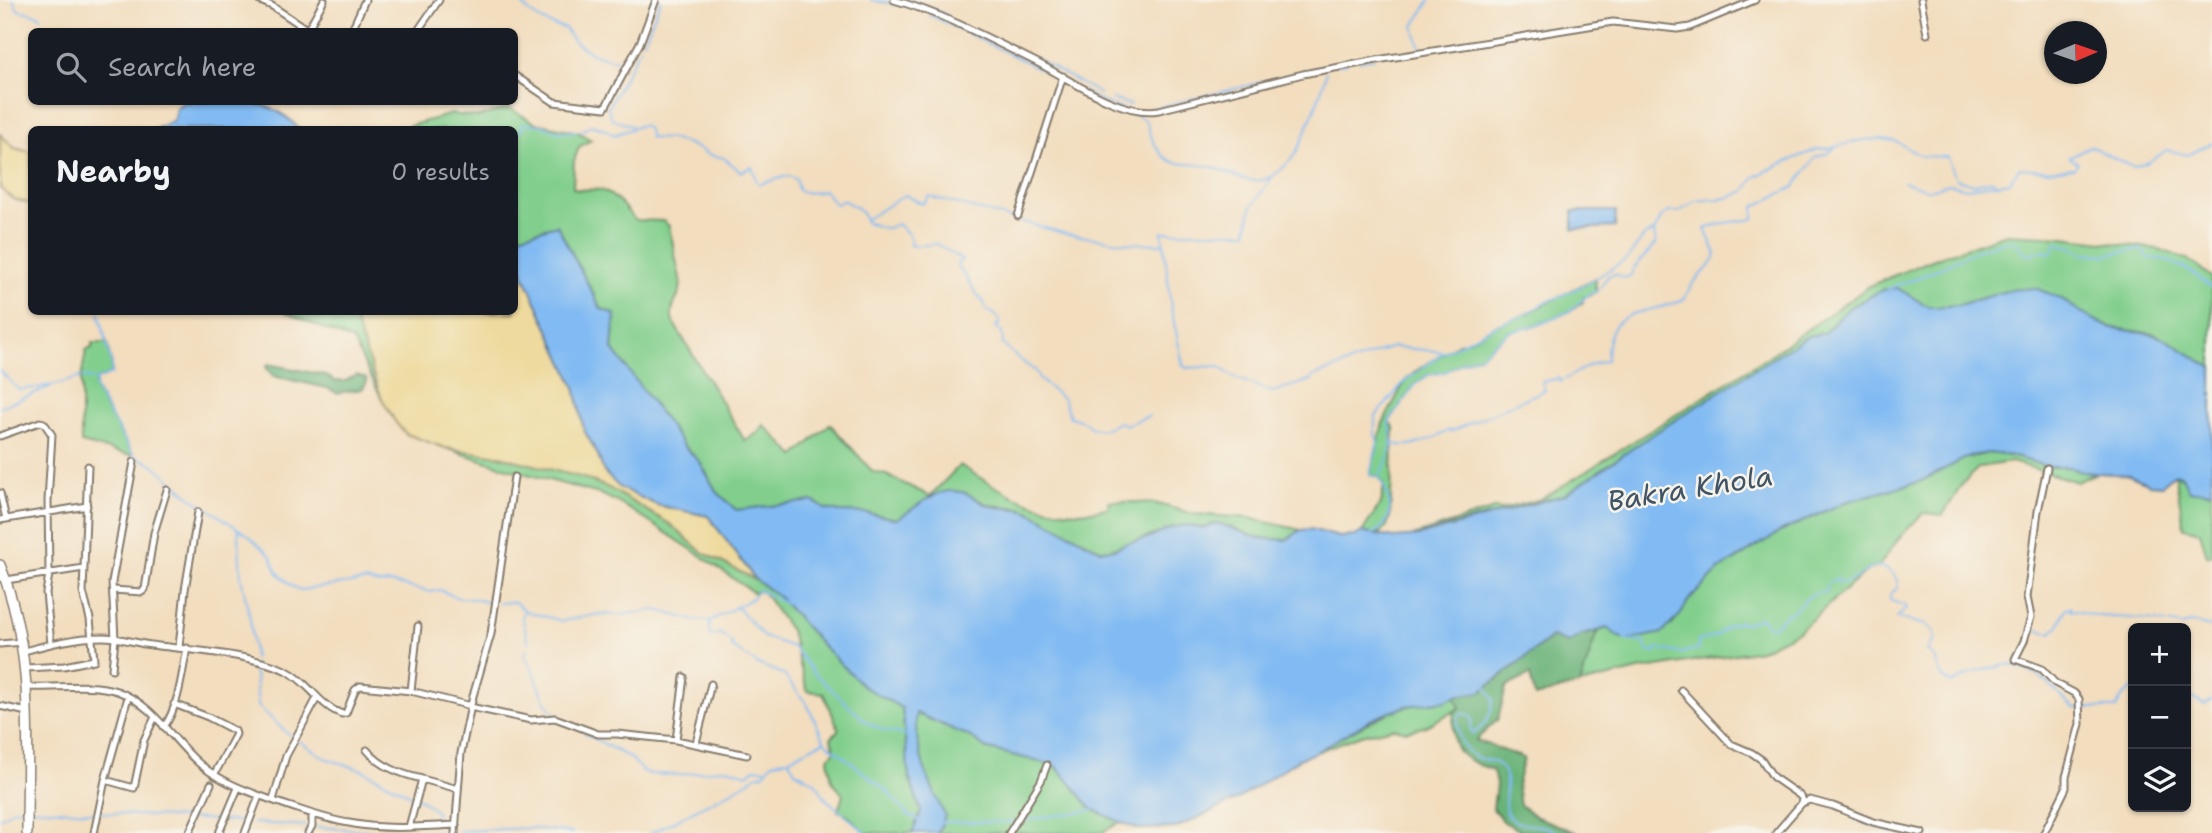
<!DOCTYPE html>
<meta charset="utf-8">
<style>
body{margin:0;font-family:"Shantell Sans",sans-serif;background:#20242c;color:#f1f3f6}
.controls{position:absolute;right:21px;bottom:21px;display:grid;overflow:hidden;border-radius:10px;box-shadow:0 2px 5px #0004}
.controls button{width:63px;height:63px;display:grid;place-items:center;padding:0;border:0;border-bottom:2px solid #363941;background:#171b24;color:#f1f3f6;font:35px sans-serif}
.compass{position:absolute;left:2044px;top:21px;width:63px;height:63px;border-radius:50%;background:#171b24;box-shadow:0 2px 5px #0004;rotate:88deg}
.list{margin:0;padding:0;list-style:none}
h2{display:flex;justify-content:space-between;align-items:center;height:91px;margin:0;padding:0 28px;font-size:30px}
h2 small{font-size:23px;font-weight:400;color:#9ea1a6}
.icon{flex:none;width:38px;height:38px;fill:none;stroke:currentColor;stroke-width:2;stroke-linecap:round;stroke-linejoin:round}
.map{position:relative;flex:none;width:2212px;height:833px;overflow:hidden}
.search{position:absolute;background:#171b24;box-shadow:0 2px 5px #0004;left:28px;top:28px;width:490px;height:77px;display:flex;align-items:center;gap:18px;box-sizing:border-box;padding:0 24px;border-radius:10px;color:#9ea1a6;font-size:26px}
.panel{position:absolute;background:#171b24;box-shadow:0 2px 5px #0004;left:28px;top:126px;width:490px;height:189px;border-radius:10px}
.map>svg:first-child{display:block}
</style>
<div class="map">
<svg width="2212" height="833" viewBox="0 0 2212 833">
<rect width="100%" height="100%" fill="#f7f3e8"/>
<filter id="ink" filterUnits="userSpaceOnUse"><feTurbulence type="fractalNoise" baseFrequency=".0143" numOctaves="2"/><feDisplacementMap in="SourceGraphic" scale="14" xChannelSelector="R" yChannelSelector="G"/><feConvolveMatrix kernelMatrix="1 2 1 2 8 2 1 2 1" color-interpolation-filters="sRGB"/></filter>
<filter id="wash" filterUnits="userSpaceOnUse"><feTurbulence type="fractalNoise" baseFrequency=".00686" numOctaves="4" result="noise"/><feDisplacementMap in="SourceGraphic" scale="28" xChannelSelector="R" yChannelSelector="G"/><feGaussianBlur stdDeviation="1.57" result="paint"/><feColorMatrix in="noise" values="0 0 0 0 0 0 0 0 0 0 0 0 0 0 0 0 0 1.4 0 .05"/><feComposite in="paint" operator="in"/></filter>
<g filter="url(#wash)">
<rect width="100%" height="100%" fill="#f2ddbe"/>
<path fill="#82cf8d" stroke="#4f7654" stroke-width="2" d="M509 108 536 123 578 132 591 140 579 147 574 161 573 188C582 192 591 188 601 190 615 195 626 209 635 220L663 221 669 226 681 283C681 298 668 305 673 322L745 441 759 432 764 425 795 456 830 424 873 472 884 474 930 496 960 465C1004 494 1056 524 1109 507L1108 501 1154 503 1194 514 1249 518 1301 530 1286 540 1258 538 1218 523 1202 528 1185 525 1107 550H1100L1030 512 1020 508 989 505 963 492 897 519 867 513 839 512 825 509 813 501 736 510 716 491 700 462 684 446 612 348 615 314 601 309 557 225 515 237 514 130H395L451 114 478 117Z
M2006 234 2064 237 2158 249 2187 259 2212 277V368L2167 340 2154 334 2108 327 2083 314 2060 298 2010 290 1959 305 1937 307H1929L1897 288 1882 290 1849 308 1824 333 1808 336 1652 435 1564 495 1413 536 1497 508 1499 510 1541 499 1577 477 1769 356 1871 285 1939 257Z
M1595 278 1596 292 1583 298V302L1570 311 1536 326 1509 332 1479 356 1462 362 1445 372 1428 375 1415 385 1389 422 1394 427 1390 517 1386 528 1377 535 1362 532 1381 503 1384 486 1378 477 1370 475 1383 423 1405 381 1419 369 1459 343 1469 340 1496 325 1524 315Z
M285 312H352L382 399 353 341Z
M92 343H107L112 366 111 374 96 380 95 389 134 456 81 443V379L86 350 92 348Z
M445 448 500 456 584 478 609 488 670 524 702 552 756 580 778 596 820 643 864 686 902 708 909 776 921 812 912 833H866L846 814 838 811 843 795 832 781 828 759 835 750 831 738 839 729 823 693 807 691 791 632 763 592 758 591 754 593 694 551 623 505 603 495 516 471Z
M1989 453 2012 456 2050 467H2069L2090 472H2098L2077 482 2012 462 1979 467 1963 483 1943 515 1923 513 1899 538 1879 566 1868 570 1799 631 1761 650 1639 670 1580 684 1597 632 1607 628 1619 637 1672 625 1688 601 1719 570 1780 532 1845 502 1921 481 1962 459Z
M2175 473 2205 492 2212 491V555L2207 556 2200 532 2184 528Z
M1455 696 1460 708 1424 727 1406 731 1394 728 1361 735 1314 753C1343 736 1371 719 1402 708 1420 701 1440 705 1455 696Z
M915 713 971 737 985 748 1056 766 1092 809 1120 822 1101 833H938L945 816C927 778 916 755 915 713Z"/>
<path fill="#69b278" stroke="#42674a" stroke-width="2" d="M268 364 325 375 335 381H345L357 375 366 378 367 382 362 389 337 393 327 388 273 376 266 367Z
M1597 632 1580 684 1535 697 1530 675 1506 687 1498 719 1476 740 1524 758 1517 785 1520 805 1537 817 1578 833 1521 831 1504 822 1493 809 1496 784 1493 770C1458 758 1450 751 1454 712L1460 708 1455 696 1481 692 1552 637 1568 643 1582 635Z"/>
<path fill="#eeda9e" stroke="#857b5d" stroke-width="2" d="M0 134 14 148 31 152V204L13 199 0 188Z
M515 256 575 387 584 430 598 455 604 472 620 488 657 505 708 516 756 580 702 552 670 524 609 488 584 478 500 456 445 448 406 434 396 423 382 399 352 312H514Z"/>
<path fill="#82bbf3" stroke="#4f6c88" stroke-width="2" d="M184 102C225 101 270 94 299 129H156L174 120 176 108Z
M1573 211H1616L1615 227 1573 229Z
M557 225 601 309 615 314 612 348 684 446 700 462 716 491 736 510 813 501 825 509 839 512 867 513 897 519C917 508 935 486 961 492 972 494 981 504 991 506 1005 509 1017 507 1030 512L1100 550 1114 549 1127 543 1152 537 1171 528 1185 525 1202 528 1218 523 1258 538 1286 540 1301 530 1311 529 1339 537 1355 536 1362 532 1394 538 1419 536 1564 495 1652 435 1788 348 1808 336 1824 333 1849 308 1882 290 1897 288 1929 307H1937L1959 305 2010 290 2035 288 2060 298 2083 314 2108 327 2155 335 2167 340 2212 368V491H2189L2182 476 2176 473 2162 485 2149 484 2129 475 2082 472 2069 467H2050L2012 456 1989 453 1970 456 1921 481 1845 502 1780 532 1719 570 1688 601 1681 614 1662 633 1629 640 1619 637 1607 628 1582 635 1568 643 1552 637 1480 692 1455 696 1446 701 1406 706 1372 719 1314 753 1299 759 1240 798 1176 828 1138 829 1120 822 1092 809 1056 766 985 748 971 737 916 713C914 751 929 782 945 816L938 833H912L921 812 909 776 902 708 864 687 820 643 778 596 756 580 708 516 657 505 620 488 604 472 598 455 584 430 575 387 515 256V237Z"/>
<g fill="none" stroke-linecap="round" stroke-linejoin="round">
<path stroke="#82bbf3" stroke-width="2" d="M13 0 18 10 39 15 41 18
M518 0C531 16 546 25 565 28 575 50 605 61 627 60
M871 0 902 5
M904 0 923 5 948 16
M930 15 1057 77
M644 41 661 0
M1418 52 1420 48 1414 26 1430 0
M1035 58 1100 94
M1359 61 1374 58
M1335 65 1347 63
M1083 91C1102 106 1127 107 1146 121 1150 135 1156 154 1171 161 1181 165 1193 164 1202 165 1225 166 1245 189 1269 178 1277 174 1288 164 1293 157 1301 147 1325 85 1326 72
M1112 99 1130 105
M1155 108 1321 68
M632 126 612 119 608 108 641 46
M514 133 522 130V125L524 124 542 125 558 132 582 131 591 125 604 129 614 135 642 125 647 128 650 138 671 139 691 145 710 155 724 158 741 172 752 167 757 182 760 184 788 176 796 179 798 190C806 194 817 193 824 190L836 205 843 200C854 207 862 208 866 222 879 226 884 232 897 224 904 231 913 234 910 245L912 246 937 244 962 260 957 264 958 268C970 278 972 293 984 302L986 310C993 313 997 314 1000 323L996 326 1002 333 1003 345C1015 354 1023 364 1036 371L1039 379 1063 399 1070 417 1083 421 1092 428 1102 430 1120 422 1125 425 1149 416
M1904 182 1929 190 1949 184 1967 188 2010 182 2019 168 2045 170 2074 168 2078 163 2069 157 2090 146 2133 167 2147 163 2167 150 2188 155 2212 143
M866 219 905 195 923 204 928 196 1067 234 1128 243 1164 244 1162 232H1247L1251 208 1273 176
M1164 244 1171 308 1183 365 1186 368 1218 366 1233 377 1272 392 1312 380V377L1392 347 1445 352 1496 325 1524 315 1543 304 1588 283 1627 259 1645 235 1653 232
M1888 289C1904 282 1920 278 1935 270 1962 258 1985 243 2014 241L2027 255 2039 251 2052 253 2056 243 2074 248 2083 254C2092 251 2097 256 2106 255 2118 253 2129 249 2142 250L2148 258C2173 258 2193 272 2212 288
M99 312 112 366 111 374 96 380 95 389 134 456 154 465 189 496 248 535 271 556 277 572 292 586 300 590 366 581 380 584 391 583 431 592 440 590 458 598 475 599 492 604
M0 371 19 390 54 385 81 377 94 379
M0 407 50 387
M1390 443C1410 450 1432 440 1449 430L1450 432 1545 390 1542 382 1559 378 1560 382 1588 366 1607 360C1606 302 1646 318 1684 299 1689 293 1689 288 1693 283 1702 271 1711 270 1716 254L1705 229 1724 223 1754 219V207L1794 187 1816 157 1828 153 1833 149
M1377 477 1370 475 1378 442 1375 434V417L1405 381 1444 352
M238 528 241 577 250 618 254 657
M1372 534C1397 522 1392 496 1378 477 1390 459 1396 445 1389 422L1415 385 1428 375 1445 372 1462 362 1479 356 1509 332 1536 326 1570 311 1589 294 1598 291 1608 276 1617 274 1623 278 1630 276 1634 268 1656 244 1654 232 1662 216 1669 212H1679L1696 201 1728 198 1745 191 1755 177 1781 164 1818 149 1831 148 1862 140 1882 139 1895 141 1921 156 1948 157 1956 179 1974 184 1993 180 1997 185
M498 603 515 602 525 611 562 621 600 614 620 615 657 610 692 620 710 621 751 599 758 590 786 604
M737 607 764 637 793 647 816 675 865 721 880 729 907 736
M524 611 522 617 529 644
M710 621 709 635 713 636 719 633 732 642 731 646 757 664 783 674 807 704 824 740
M2029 629 2051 633 2059 625 2066 608 2071 607V610L2099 616 2143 619 2183 626 2192 623 2212 627
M1623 636 1629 641 1644 642 1647 651 1655 653 1657 649 1681 653 1698 649V641L1716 636 1727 626 1740 622 1747 623 1761 618 1771 628C1778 625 1778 621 1783 617 1786 614 1791 613 1793 611 1810 597 1803 595 1826 592L1828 583 1837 579 1838 584C1859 581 1863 569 1879 566 1891 571 1897 574 1898 587L1890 595V600L1907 607 1897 618 1926 625 1933 630 1935 638 1927 651 1935 658C1940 670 1938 679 1953 683L1972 673 2010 664 2039 675 2074 708H2116L2121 699 2133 688
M528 649 524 655C539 674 539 701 558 717
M254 663 258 706 288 734 325 758 362 770 425 802 436 812 438 823
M1486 687 1493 699C1492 714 1487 724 1474 733L1471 730 1472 719 1469 715 1461 713C1451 726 1463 752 1478 758 1488 761 1495 759 1502 769 1513 783 1497 809 1512 819 1525 829 1542 821 1558 833
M2186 695 2205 705 2212 700
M584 733 632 759 641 770 649 774 679 775 727 768 748 774 755 768 767 769
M788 759 795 771 815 782 826 799 866 833
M29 808 247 822
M0 818 14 809 24 808
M1854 820 1895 833
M1019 821 1093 810
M942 822H1014
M253 823 310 826
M316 827 405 833 453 832
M459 831 531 828 573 833
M651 833 736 789 758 775 764 774 772 763 788 759 824 741 886 790 908 815 920 820"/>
</g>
</g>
<g filter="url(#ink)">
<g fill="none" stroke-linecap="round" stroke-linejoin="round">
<g stroke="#877c6d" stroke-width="9">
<path id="minor" d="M258 0 272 6 311 32
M894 0C944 14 990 39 1036 62 1070 79 1120 117 1159 110L1303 74 1377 60 1613 22 1677 29 1690 27 1755 0
M1921 0 1927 34
M308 29 324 0
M351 32 365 0
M417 32 439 0
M514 75 554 102 605 108 640 43 656 0
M1018 216 1063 76
M0 436 40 422 44 423 52 435 48 501 49 574 46 593 51 644
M0 493 6 519
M0 520 87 506
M6 580 84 568
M113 590 142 592 145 589 154 533 167 490
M0 644 23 642
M179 647 185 590 198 512
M24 651C50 644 76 637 103 637 119 637 135 643 151 645 190 650 252 654 287 671 308 681 319 706 342 714L346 713 355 690 360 686 411 691 471 706
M26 668 64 666 94 660 90 619 83 592 88 466
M112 669 115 639 112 582 134 462
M27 687C55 689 90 682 117 691 154 704 173 742 201 765 224 784 250 792 277 802 301 810 324 819 349 823 384 830 420 827 456 825
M1681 690 1731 744 1752 753 1762 760 1773 777 1799 795 1802 798V803
M411 691 418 626
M128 697 105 780 134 788 144 740 155 717
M174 704 208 717 235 731 236 734 214 775
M0 706 27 712
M470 707 531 720 555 718 598 734H617L676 740 747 755
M164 727C179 706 182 673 187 648
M676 740 684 677
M696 743 711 684
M367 750C381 767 401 774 422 779L409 827
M422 779 458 789
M273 800 286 756 317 698
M94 833 105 780
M189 833 211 784
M219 833 238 788
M245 833 259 796
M308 833 312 826V814
M455 833 461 753 473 696 491 634 514 477
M1009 833 1041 781 1047 765
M1776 833 1802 803 1810 800 1833 806 1873 822 1922 833
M2044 833 2066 788V777L2080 724 2079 699 2074 693 2055 683 2042 669 2015 659 2024 641 2031 617 2027 597 2038 511 2047 468"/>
</g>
<g stroke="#877c6d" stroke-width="12">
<path id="trunk" d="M0 565C35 653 27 741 27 833"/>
</g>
<use href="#minor" stroke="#fff" stroke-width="5"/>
<use href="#trunk" stroke="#fff" stroke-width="9"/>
</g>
</g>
<g text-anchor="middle" stroke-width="5" stroke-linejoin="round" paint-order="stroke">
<g font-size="28" font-style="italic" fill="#405467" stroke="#f7f3e8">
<text transform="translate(1690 488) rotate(-9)" y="10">Bakra Khola</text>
</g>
</g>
</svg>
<div class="controls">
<button>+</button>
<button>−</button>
<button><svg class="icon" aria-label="layers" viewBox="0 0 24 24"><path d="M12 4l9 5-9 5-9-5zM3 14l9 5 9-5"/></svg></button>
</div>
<svg class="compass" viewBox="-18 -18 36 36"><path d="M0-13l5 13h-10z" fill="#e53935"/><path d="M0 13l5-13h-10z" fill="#9ea1a6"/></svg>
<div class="search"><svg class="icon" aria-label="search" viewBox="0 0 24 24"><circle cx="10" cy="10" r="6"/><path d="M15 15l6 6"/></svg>Search here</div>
<section class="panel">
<h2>Nearby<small>0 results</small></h2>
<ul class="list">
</ul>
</section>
</div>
